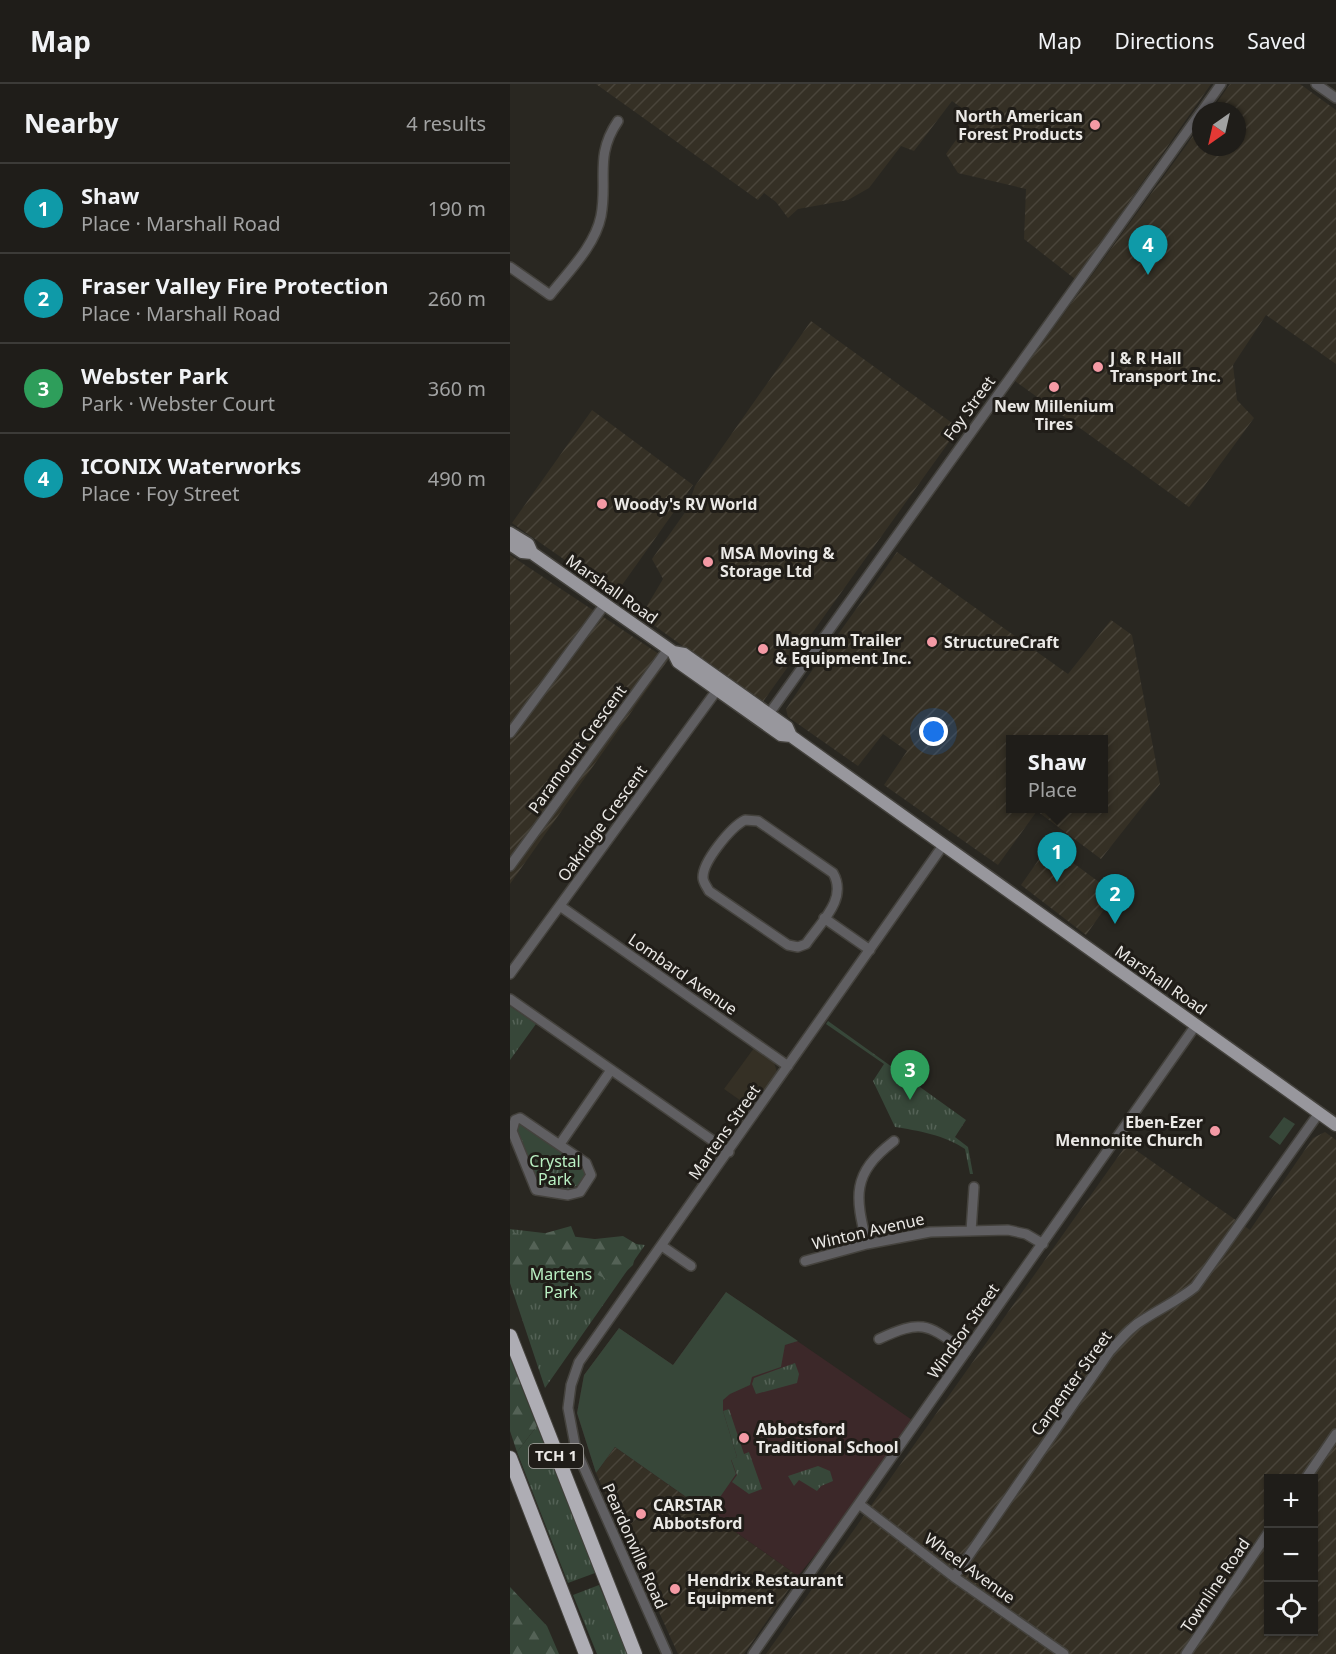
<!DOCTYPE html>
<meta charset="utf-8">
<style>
body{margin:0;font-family:"Noto Sans",sans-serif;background:#2c2a26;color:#f1f3f6}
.controls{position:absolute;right:18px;bottom:18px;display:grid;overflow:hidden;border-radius:0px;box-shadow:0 2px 4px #0004}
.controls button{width:54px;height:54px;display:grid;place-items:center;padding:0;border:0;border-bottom:2px solid #3c3b38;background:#1f1d19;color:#f1f3f6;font:30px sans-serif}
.compass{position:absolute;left:682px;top:18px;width:54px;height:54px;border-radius:50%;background:#1f1d19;box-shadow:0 2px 4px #0004;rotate:214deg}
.you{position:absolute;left:424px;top:648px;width:21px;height:21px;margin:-15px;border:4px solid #fff;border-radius:50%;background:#1a73e8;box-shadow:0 0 0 9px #1a73e833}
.badge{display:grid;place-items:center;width:39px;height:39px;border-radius:50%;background:#8c9099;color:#fff;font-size:20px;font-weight:700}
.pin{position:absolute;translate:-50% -50px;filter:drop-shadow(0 2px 3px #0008)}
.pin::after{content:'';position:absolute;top:32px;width:21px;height:18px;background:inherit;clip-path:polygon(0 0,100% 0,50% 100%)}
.popup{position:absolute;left:496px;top:651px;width:102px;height:78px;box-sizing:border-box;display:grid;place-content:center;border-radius:0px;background:#1f1d19;filter:drop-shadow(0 2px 4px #0005);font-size:20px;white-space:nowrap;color:#a1a2a2}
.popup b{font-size:22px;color:#f1f3f6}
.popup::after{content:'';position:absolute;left:50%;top:100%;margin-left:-12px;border:12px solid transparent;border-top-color:#1f1d19}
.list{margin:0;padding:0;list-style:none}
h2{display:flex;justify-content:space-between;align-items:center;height:78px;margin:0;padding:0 24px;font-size:26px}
h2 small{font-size:20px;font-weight:400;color:#a1a2a2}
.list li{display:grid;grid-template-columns:39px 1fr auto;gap:18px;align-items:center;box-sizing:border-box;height:90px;padding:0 24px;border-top:2px solid #3c3b38}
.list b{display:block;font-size:22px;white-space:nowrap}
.list p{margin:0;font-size:20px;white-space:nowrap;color:#a1a2a2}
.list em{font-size:20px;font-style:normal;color:#a1a2a2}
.icon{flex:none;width:33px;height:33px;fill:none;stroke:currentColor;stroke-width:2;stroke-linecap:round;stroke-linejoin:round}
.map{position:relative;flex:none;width:826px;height:1570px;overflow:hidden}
header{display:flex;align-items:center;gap:36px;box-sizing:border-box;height:84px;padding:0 30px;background:#1f1d19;border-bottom:2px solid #3c3b38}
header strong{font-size:28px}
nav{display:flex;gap:33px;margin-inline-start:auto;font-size:21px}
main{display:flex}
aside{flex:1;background:#1f1d19}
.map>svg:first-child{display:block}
</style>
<header>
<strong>Map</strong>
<nav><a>Map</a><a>Directions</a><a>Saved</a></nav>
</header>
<main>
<aside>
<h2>Nearby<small>4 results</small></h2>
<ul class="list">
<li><span class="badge" style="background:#0f9aa8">1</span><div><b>Shaw</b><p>Place · Marshall Road</p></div><em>190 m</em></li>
<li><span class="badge" style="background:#0f9aa8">2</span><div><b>Fraser Valley Fire Protection</b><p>Place · Marshall Road</p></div><em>260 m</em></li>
<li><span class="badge" style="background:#2e9e5b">3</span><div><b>Webster Park</b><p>Park · Webster Court</p></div><em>360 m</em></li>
<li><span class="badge" style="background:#0f9aa8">4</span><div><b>ICONIX Waterworks</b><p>Place · Foy Street</p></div><em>490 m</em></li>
</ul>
</aside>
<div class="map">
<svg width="826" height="1570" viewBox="0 0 826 1570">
<defs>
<pattern id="industrial-furrows" width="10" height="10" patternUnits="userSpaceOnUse" patternTransform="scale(1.5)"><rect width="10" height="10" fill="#353025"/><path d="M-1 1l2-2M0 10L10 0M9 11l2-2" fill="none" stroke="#49443a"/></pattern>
<pattern id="grass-tufts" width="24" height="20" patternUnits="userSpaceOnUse" patternTransform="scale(1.5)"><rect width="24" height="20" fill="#374739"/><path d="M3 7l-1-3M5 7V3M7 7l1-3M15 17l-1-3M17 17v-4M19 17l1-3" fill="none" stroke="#546256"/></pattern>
<pattern id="forest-firs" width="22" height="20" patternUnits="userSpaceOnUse" patternTransform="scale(1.5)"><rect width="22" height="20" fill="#374739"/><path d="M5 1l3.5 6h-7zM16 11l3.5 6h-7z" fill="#546256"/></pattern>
</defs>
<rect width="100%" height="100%" fill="#292721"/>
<path fill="#353025" d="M244 964 264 978 267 988 241 1024 214 1005Z"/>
<path fill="url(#industrial-furrows)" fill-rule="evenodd" d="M86 0H701L565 195 514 155 516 105 448 89 436 70 463 32 442 17 404 67 391 62 359 104 338 116 288 125 278 134 266 118 254 109 248 116Z
M720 0H790L826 26V280L756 231 723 281 727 316 744 334 679 423 505 297 691 41V63H727V27H701Z
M301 237 449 344 252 619 131 532 153 495 142 475 176 427 185 402Z
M82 326 183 401 105 511 2 439Z
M387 468 558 590 601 536 622 551 650 700 591 775 527 727 488 781 374 701 397 667 373 650 348 682 278 633 276 625 296 595ZM500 656H594V724H500Z
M0 471 158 576 0 800Z
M539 761 605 810 576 851 511 801Z
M815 1048 826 1056V1570H256L617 1060 740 1146 803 1054ZM758 1394H804V1548H758Z
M105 1363 288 1492 234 1570H168L86 1389Z"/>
<path fill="#3c2829" d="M216 1208 405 1338 348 1418 288 1492 105 1363 86 1389 67 1329 74 1291 109 1244 163 1281Z"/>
<path fill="url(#grass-tufts)" d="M0 922 26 940 0 976Z
M318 937 456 1036 445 1053 458 1063 463 1090H460L455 1065C437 1052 406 1046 385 1043L363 997 374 980 316 940Z
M8 1041H13L72 1082 75 1091C68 1109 45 1110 29 1101L7 1046Z
M0 1145 135 1161 35 1304 0 1199Z
M285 1279 289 1290 287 1299 246 1310 242 1300 244 1294Z
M219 1325 234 1370 239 1368 252 1405 239 1410 222 1398 227 1391 221 1375 227 1373 213 1327Z
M27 1342 85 1489 58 1499 7 1368Z
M308 1382 320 1387 323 1397 311 1402 307 1407 289 1396 284 1402 278 1392Z
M89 1501 118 1570H87L63 1511Z"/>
<path fill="url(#forest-firs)" d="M61 1142 67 1157 113 1152 128 1161 123 1181 107 1196H98L78 1186 58 1192 41 1185 25 1192 0 1182V1147L18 1154Z
M0 1274 27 1342 7 1368 0 1347Z
M0 1503 37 1542 49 1570H0Z"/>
<path fill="#374739" d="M774 1033 785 1040 770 1061 759 1053Z
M216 1208 288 1257 275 1261 271 1283 242 1293 240 1301 220 1310 213 1316V1327L227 1373 221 1376 226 1390 199 1429 105 1363 86 1389 67 1329 74 1291 109 1244 163 1281Z"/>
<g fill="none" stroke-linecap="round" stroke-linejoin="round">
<g stroke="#44423d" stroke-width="12">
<path id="minor" d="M806 0 826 14
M692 27 711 0
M0 183 40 211C58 188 85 162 91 132 98 95 84 72 108 37
M256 634 691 28
M0 649 95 520
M235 736 248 737 323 789C338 815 311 838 296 860L288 863 278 861 199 807C197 803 193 798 193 794 192 778 221 743 235 736Z
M0 782 158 565
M50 822 278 982
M314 834 360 866
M0 890 207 606
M0 915 219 1068
M10 1034 76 1079 81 1091 70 1108 58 1111 26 1106 2 1047 5 1036Z
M50 1060 101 986
M461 1147 464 1103
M357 1160C345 1112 341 1090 384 1057
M152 1162 181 1182
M295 1177 357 1160 420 1148 498 1146 516 1150 533 1160
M369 1255C414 1234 418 1241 456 1268
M796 1394 826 1350
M349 1420 444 1493 554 1570
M444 1493 600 1267C611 1255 621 1242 636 1234 653 1223 669 1216 685 1203L809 1029
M157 1570 66 1366 58 1324 61 1301 69 1278 434 760
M243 1570 686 941
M676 1570 758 1449"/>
</g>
<g stroke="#44423d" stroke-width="15">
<path id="major" d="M0 449 18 460 22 469 163 568 168 578 271 651 281 652 826 1041
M0 460 12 468 22 469
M163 568 174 570 277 643 281 652"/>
</g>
<g stroke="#44423d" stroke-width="16">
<path id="highway" d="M0 1252 125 1570
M0 1374 76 1570"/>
</g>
<use href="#minor" stroke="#605f62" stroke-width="9"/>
<use href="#major" stroke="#98979d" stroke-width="12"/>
<use href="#highway" stroke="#aeadb4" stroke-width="14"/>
</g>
<g fill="#f49aa5" stroke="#201d18" stroke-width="2">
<circle cx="585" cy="41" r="6"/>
<circle cx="588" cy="283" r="6"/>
<circle cx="544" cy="303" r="6"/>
<circle cx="92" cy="420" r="6"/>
<circle cx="198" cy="478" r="6"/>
<circle cx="422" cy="558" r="6"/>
<circle cx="253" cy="565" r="6"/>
<circle cx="705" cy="1047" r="6"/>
<circle cx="234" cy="1354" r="6"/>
<circle cx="131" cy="1430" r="6"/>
<circle cx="165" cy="1505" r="6"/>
</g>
<g text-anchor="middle" stroke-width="6" stroke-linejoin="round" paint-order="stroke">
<rect fill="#201d18" stroke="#aeaca8" stroke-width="1.5" x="19" y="1360" width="54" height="24" rx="4.5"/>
<g font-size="15" font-weight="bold" fill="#ebe9e6">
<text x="46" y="1377">TCH 1</text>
</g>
<g font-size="16" font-weight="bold" fill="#ebe9e6" stroke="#201d18" text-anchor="start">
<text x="573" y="38" text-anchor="end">North American<tspan x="573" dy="18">Forest Products</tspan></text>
<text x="600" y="280">J &amp; R Hall<tspan x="600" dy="18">Transport Inc.</tspan></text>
<text x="544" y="328" text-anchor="middle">New Millenium<tspan x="544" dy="18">Tires</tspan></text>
<text x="104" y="426">Woody's RV World</text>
<text x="210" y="475">MSA Moving &amp;<tspan x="210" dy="18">Storage Ltd</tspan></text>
<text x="265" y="562">Magnum Trailer<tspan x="265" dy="18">&amp; Equipment Inc.</tspan></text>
<text x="434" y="564">StructureCraft</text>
<text x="693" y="1044" text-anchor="end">Eben-Ezer<tspan x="693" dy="18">Mennonite Church</tspan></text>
<text x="246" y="1351">Abbotsford<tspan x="246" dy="18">Traditional School</tspan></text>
<text x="143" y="1427">CARSTAR<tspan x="143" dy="18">Abbotsford</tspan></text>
<text x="177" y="1502">Hendrix Restaurant<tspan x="177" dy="18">Equipment</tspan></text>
</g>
<g font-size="16" fill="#ebe9e6" stroke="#201d18">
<text transform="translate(459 324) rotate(-54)" y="6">Foy Street</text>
<text transform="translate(102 505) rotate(35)" y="6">Marshall Road</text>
<text transform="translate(67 665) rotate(-54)" y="6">Paramount Crescent</text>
<text transform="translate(92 739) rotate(-54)" y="6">Oakridge Crescent</text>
<text transform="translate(173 890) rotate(35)" y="6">Lombard Avenue</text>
<text transform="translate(651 896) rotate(35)" y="6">Marshall Road</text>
<text transform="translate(214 1048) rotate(-55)" y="6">Martens Street</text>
<text transform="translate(358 1147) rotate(-13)" y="6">Winton Avenue</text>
<text transform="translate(453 1247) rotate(-55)" y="6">Windsor Street</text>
<text transform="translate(561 1299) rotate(-54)" y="6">Carpenter Street</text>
<text transform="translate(125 1462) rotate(66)" y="6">Peardonville Road</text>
<text transform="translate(460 1484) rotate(36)" y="6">Wheel Avenue</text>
<text transform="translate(705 1501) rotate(-56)" y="6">Townline Road</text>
</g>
<g font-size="16" fill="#b9efc2" stroke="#201d18">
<text x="45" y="1083">Crystal<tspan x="45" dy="18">Park</tspan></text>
<text x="51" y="1196">Martens<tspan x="51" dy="18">Park</tspan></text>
</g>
</g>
</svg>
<div class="controls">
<button>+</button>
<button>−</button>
<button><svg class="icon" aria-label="locate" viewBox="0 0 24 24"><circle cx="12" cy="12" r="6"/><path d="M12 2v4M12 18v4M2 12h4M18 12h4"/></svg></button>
</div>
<svg class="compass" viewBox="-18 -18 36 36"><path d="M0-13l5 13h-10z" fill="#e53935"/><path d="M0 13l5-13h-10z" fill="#a1a2a2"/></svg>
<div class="you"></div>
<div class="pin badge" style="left:547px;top:798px;background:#0f9aa8">1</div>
<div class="popup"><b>Shaw</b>Place</div>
<div class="pin badge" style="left:605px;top:840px;background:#0f9aa8">2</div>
<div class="pin badge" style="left:400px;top:1016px;background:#2e9e5b">3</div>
<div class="pin badge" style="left:638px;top:191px;background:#0f9aa8">4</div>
</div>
</main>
